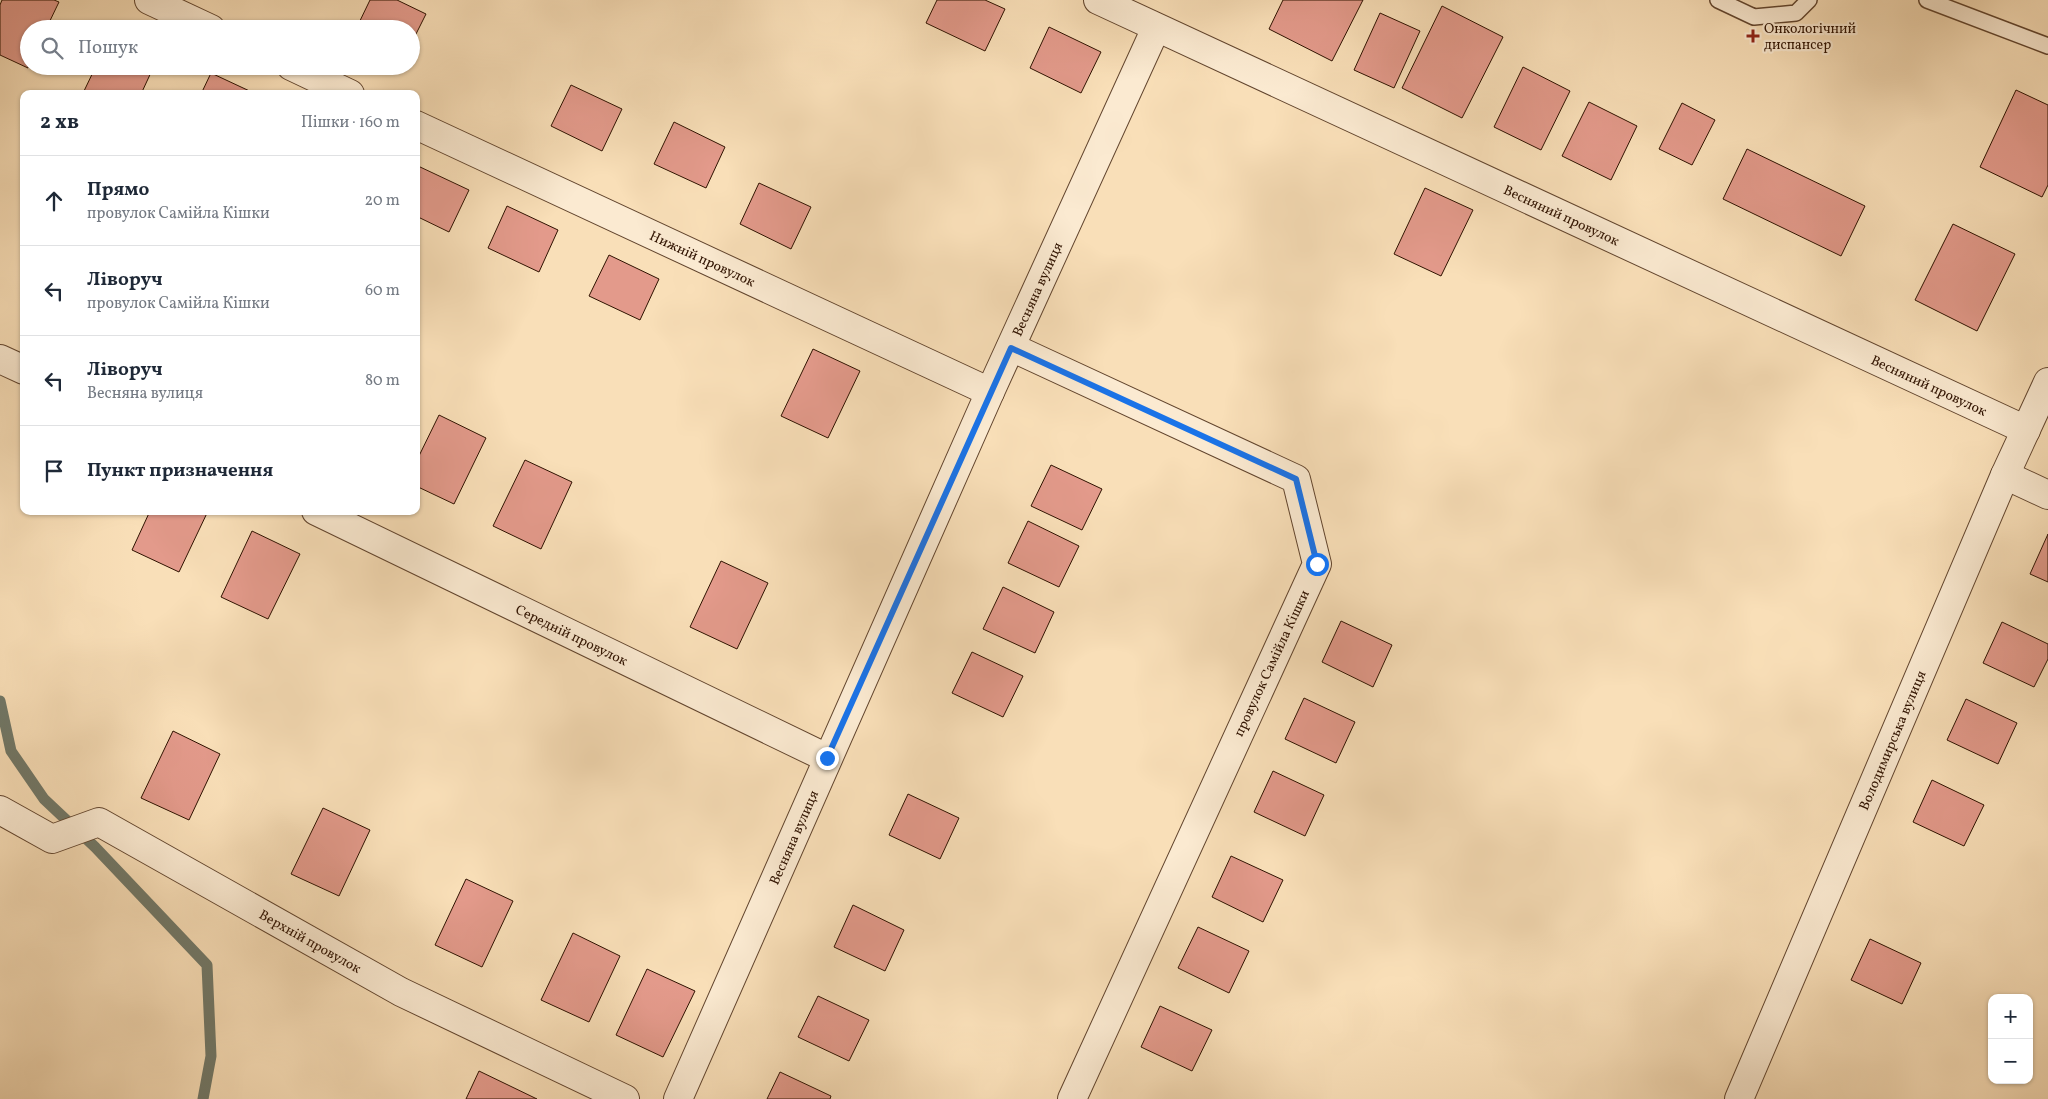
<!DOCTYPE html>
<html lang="uk">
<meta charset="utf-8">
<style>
body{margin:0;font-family:Vollkorn,serif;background:#f2f2f3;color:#1f2937}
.controls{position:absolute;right:15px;bottom:15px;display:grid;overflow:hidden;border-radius:10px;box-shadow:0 1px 4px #0004}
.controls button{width:45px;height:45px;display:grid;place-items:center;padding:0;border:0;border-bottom:1px solid #e0e1e3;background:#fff;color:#1f2937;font:25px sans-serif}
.stop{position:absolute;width:15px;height:15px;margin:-11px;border:4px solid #1a73e8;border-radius:50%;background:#fff}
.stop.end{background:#1a73e8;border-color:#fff;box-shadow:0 1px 5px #0008}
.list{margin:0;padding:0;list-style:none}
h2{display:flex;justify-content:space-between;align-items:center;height:65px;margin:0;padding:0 20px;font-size:21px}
h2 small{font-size:16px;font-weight:400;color:#747a83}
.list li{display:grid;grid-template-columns:32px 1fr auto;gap:15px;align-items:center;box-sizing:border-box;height:90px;padding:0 20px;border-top:1px solid #e0e1e3}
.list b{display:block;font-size:19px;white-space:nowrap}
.list p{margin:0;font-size:16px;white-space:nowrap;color:#747a83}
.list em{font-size:16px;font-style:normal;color:#747a83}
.icon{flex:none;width:28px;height:28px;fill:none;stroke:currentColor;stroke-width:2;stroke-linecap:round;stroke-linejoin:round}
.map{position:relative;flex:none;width:2048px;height:1099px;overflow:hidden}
.search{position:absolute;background:#fff;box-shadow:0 1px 4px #0004;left:20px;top:20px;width:400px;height:55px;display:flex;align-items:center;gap:12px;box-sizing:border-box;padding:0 18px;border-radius:28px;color:#747a83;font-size:19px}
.panel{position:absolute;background:#fff;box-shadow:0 1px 4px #0004;left:20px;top:90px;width:400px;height:425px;border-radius:10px}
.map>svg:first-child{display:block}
</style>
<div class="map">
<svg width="2048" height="1099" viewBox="0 0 2048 1099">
<rect width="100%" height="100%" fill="#f9dfb8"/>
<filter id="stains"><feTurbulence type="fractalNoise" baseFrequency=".004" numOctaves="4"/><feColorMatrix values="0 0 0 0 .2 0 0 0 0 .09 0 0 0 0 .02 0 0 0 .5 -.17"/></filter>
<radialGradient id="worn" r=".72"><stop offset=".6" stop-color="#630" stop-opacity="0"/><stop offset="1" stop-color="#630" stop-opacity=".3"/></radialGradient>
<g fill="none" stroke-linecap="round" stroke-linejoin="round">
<path stroke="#727969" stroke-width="11" d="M0 701 11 751 44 799 95 847 207 965 211 1056 203 1099"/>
</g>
<path fill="#e39a8b" stroke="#2f1200" d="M2 0H54L59 2 46 29H29L28 68 0 55V5Z
M370 0H397L426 14 411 44V29H356Z
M937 0H985L1005 9 985 51 926 23Z
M1283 0H1363L1332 61 1269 29Z
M1442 6 1503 37 1462 118 1402 88Z
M1380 13 1420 31 1394 88 1354 70Z
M1049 27 1101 52 1081 93 1030 68Z
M96 66H154L141 94H89L84 91Z
M1523 67 1570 91 1541 150 1494 127Z
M211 73 256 94H201Z
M571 85 622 109 602 151 551 126Z
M2016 90 2048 105V185L2042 197 1980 167Z
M1589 102 1637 126 1611 180 1562 156Z
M1682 103 1715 120 1692 165 1659 149Z
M674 122 725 147 706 188 654 164Z
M1747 149 1865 206 1841 256 1723 199Z
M418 166 469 190 449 232 416 216Z
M759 183 811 207 791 249 740 224Z
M1425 188 1473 210 1441 276 1394 254Z
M507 206 558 230 539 272 488 248Z
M1953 224 2015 254 1977 331 1915 300Z
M609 255 659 279 640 320 589 296Z
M813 349 860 371 828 438 781 416Z
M439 415 486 438 454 504 416 486V462Z
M525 460 572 482 541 549 493 526Z
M1051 465 1102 489 1082 530 1031 506Z
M150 511H208L179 572 132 550Z
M1028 521 1079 546 1059 587 1008 563Z
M252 531 300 554 268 619 221 597Z
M2048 534V582L2030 574Z
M721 561 768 583 737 649 690 627Z
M1003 587 1054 612 1035 653 983 629Z
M1341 621 1392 645 1373 687 1322 662Z
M2002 622 2048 644V659L2034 687 1983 663Z
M972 652 1023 676 1003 717 952 693Z
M1304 698 1355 722 1336 763 1285 739Z
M1966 699 2017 723 1998 764 1947 740Z
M173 731 220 754 189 820 141 798Z
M1273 771 1324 795 1305 836 1254 812Z
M1932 780 1984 805 1964 846 1913 822Z
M908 794 959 818 940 859 889 835Z
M323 808 370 830 339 896 291 874Z
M1231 856 1283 880 1263 922 1212 897Z
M466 879 513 901 482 967 435 945Z
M853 905 904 930 885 971 834 947Z
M1198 927 1249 951 1229 993 1178 968Z
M573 933 620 956 589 1022 541 1000Z
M1870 939 1921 963 1902 1004 1851 980Z
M647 969 695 991 663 1057 616 1035Z
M818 996 869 1020 849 1061 798 1037Z
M1160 1006 1212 1030 1192 1071 1141 1047Z
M479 1071 537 1099H466Z
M780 1072 831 1096 830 1099H767Z"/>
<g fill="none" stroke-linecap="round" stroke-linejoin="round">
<g stroke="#62452e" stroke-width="18">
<path id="lane" d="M1718 0 1754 17 1796 13 1809 0
M1927 0 2048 46"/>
</g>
<g stroke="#62452e" stroke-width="30">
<g id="street">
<path d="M149 0 211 29"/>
<path id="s1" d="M1098 0 2026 430"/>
<path d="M291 66 350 94"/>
<path id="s2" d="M416 125 990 392"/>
<path d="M1011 347 1296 479 1317 564 1072 1099"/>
<path d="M0 359 24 370"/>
<path d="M2005 475 2048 495"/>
<path id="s3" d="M316 511 827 758"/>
<path id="s4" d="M0 810 52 839 99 822 401 992 625 1099"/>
<path id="s5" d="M678 1099 990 392 1156 28"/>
<path id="s6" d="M1739 1099 2005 475 2048 382"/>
</g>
</g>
<use href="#lane" stroke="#fbead1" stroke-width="15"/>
<use href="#street" stroke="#fbead1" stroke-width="28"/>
</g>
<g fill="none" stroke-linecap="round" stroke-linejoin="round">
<path stroke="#1a73e8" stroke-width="6" d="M827 758 1011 348 1296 479 1317 564"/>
</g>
<path fill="#8f2418" stroke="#fbead1" stroke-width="2" d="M1750.5 28.5h5v5h5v5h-5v5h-5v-5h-5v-5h5z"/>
<g text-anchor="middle" stroke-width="4.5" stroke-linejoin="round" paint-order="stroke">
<g font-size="14" fill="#2f1200" stroke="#fbead1" text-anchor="start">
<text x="1764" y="33">Онкологічний<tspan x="1764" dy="16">диспансер</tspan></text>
</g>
<g font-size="14" fill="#2f1200" stroke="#fbead1">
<text dy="5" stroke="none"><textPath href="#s1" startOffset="511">Весняний провулок</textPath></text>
<text dy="5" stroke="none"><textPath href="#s2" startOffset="316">Нижній провулок</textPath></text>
<text dy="5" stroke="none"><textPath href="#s5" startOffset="886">Весняна вулиця</textPath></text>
<text dy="5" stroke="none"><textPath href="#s1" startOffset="916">Весняний провулок</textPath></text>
<text dy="5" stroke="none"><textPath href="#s3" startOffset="284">Середній провулок</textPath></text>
<text transform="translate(1271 663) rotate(-65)" y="5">провулок Самійла Кішки</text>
<text dy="5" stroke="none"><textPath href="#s6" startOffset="390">Володимирська вулиця</textPath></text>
<text dy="5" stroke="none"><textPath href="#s5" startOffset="286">Весняна вулиця</textPath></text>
<text dy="5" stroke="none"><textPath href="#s4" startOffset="352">Верхній провулок</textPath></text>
</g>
</g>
<rect width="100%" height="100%" filter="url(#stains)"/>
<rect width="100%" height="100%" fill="url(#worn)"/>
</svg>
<div class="controls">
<button>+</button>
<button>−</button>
</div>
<div class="stop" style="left:1317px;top:564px"></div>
<div class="stop end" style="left:827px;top:758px"></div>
<div class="search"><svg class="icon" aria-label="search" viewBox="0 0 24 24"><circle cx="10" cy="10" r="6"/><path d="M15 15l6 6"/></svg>Пошук</div>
<section class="panel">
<h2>2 хв<small>Пішки · 160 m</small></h2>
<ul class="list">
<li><svg class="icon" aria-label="ahead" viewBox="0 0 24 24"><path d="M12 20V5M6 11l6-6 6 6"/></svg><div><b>Прямо</b><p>провулок Самійла Кішки</p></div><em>20 m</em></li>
<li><svg class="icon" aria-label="left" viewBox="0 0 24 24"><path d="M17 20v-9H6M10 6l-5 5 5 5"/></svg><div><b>Ліворуч</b><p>провулок Самійла Кішки</p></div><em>60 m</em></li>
<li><svg class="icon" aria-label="left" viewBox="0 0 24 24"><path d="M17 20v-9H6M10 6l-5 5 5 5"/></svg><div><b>Ліворуч</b><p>Весняна вулиця</p></div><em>80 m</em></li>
<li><svg class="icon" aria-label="arrive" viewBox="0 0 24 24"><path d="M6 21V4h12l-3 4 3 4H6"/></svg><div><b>Пункт призначення</b></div></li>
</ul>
</section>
</div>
